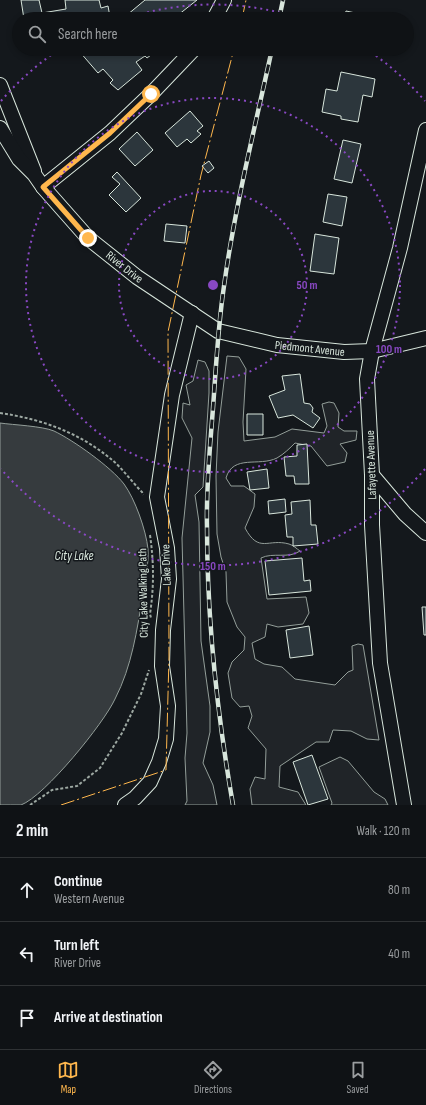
<!DOCTYPE html>
<meta charset="utf-8">
<style>
body{margin:0;font-family:"Sofia Sans Condensed",sans-serif;background:#1d2022;color:#f1f3f6}
.stop{position:absolute;width:12px;height:12px;margin:-9px;border:3px solid #ffb74d;border-radius:50%;background:#fff}
.stop.end{background:#ffb74d;border-color:#fff;box-shadow:0 1px 4px #0008}
.list{margin:0;padding:0;list-style:none}
h2{display:flex;justify-content:space-between;align-items:center;height:52px;margin:0;padding:0 16px;font-size:17px}
h2 small{font-size:13px;font-weight:400;color:#9b9ea0}
.list li{display:grid;grid-template-columns:26px 1fr auto;gap:12px;align-items:center;box-sizing:border-box;height:64px;padding:0 16px;border-top:1px solid #2f3234}
.list b{display:block;font-size:15px;white-space:nowrap}
.list p{margin:0;font-size:13px;white-space:nowrap;color:#9b9ea0}
.list em{font-size:13px;font-style:normal;color:#9b9ea0}
.icon{flex:none;width:22px;height:22px;fill:none;stroke:currentColor;stroke-width:2;stroke-linecap:round;stroke-linejoin:round}
.map{position:relative;flex:none;width:426px;height:805px;overflow:hidden}
.search{position:absolute;background:#0f1215;box-shadow:0 2px 6px #0003;left:12px;right:12px;top:12px;height:44px;display:flex;align-items:center;gap:10px;box-sizing:border-box;padding:0 14px;border-radius:22px;color:#9b9ea0;font-size:15px}
.sheet{height:244px;background:#0f1215}
nav{display:flex;justify-content:space-around;align-items:center;box-sizing:border-box;height:56px;border-top:1px solid #2f3234;background:#0f1215;font-size:11px;color:#9b9ea0}
nav a{display:grid;justify-items:center;gap:2px}
nav .on{color:#ffb74d}
.map>svg:first-child{display:block}
</style>
<div class="map">
<svg width="426" height="805" viewBox="0 0 426 805">
<rect width="100%" height="100%" fill="#14181c"/>
<path fill="#202428" stroke="#939e99" d="M227 356 239 357 246 369 243 422 244 441 275 437 292 429 324 433 327 426 322 404 329 402 334 403 339 413 338 427 344 431H357L356 440 340 444 347 453 345 462 327 466 311 446 295 443C290 448 284 454 277 458 259 467 233 454 226 478L231 486H244L255 494 254 507 245 528C259 554 268 538 289 544 293 545 297 549 300 551 289 559 273 552 261 558L267 599 306 597 309 613 303 624 278 627 267 624 265 637 252 643 255 659 264 664 282 667 295 679 335 685 348 672 353 670 352 646 358 644 363 645 379 740 367 739 351 731 333 730 329 742H316L280 766 279 787 298 792 306 805H252L250 789 255 777 265 779 266 749 248 728 252 716 249 706 240 707 232 698 228 673 232 662 244 650 245 637 237 627 227 602 226 572 221 557 217 534 216 476 218 432Z
M198 360 205 362 209 371V393L203 487 195 495 199 522 201 641 210 706V732L203 763 213 785 217 805H185L187 801 185 758 187 733 182 538 192 438 182 418 183 403 190 405 186 385 193 381Z
M340 757 348 761 374 792 385 799 388 805H331L332 803 319 767Z"/>
<path fill="#363b3e" stroke="#939e99" d="M0 423C14 425 42 426 54 431 73 440 111 467 124 484 135 499 146 530 148 549 149 563 145 580 143 594 137 630 132 666 115 699 104 723 45 796 21 805 15 805 6 805 0 805Z"/>
<path fill="#2c363c" stroke="#d8e6dc" d="M21 0H39L42 13 66 9 65 0H99L101 8 108 6 110 17 127 15 145 0H197L173 19H24Z
M346 11 384 19H344Z
M72 49H159L147 58 145 56 136 62 142 70 118 90 110 83 113 80 103 69 98 73 79 51Z
M341 72 375 79 372 97 363 95 358 122 341 119V116L322 112 326 89 337 91Z
M190 111 203 126 197 131 201 134 191 143 187 139 177 147 165 133Z
M137 132 153 150 135 166 119 149Z
M343 140 361 144 352 183 334 179Z
M209 161 214 168 208 173 202 166Z
M117 172 141 198 126 212 109 195 120 184 112 177Z
M328 194 347 197 342 226 323 222Z
M166 224 187 226 185 243 164 241Z
M315 234 339 238 334 274 310 271Z
M300 374 304 403 310 404 313 408 312 412 320 418 313 428 293 415 278 418 269 396 285 390 282 376Z
M247 414H263V435H247Z
M307 444 309 484H295L294 476H286L284 457 297 456V445Z
M267 469 269 488 250 490 247 472Z
M285 499 286 512 269 514 268 501Z
M310 500 311 525H316L318 544 293 546V537H287L285 515 292 514 291 502Z
M302 558 304 581 310 580 311 591 269 595 265 561Z
M422 607H426V635H424Z
M309 626 313 655 290 658 286 630Z
M312 755 328 799 308 805 293 762Z"/>
<g fill="none" stroke-linecap="round" stroke-linejoin="round">
<g stroke="#d8e6dc" stroke-width="16">
<g id="minor">
<path d="M214 19 224 0"/>
<path d="M0 85 34 171"/>
<path id="s1" d="M0 128 19 159 34 174 43 187 88 238 137 277 218 331 277 345 344 352 372 351 426 338"/>
<path d="M43 187 110 133 151 94 194 49"/>
<path d="M372 475 405 514 426 533"/>
<path d="M125 805 135 798 150 782 159 762 166 739 168 706 162 666 163 630 169 579 167 548 157 497 172 395 192 313"/>
<path d="M404 805 380 663 372 525V475L367 379 372 351 400 248 426 130"/>
</g>
</g>
<path stroke="#9da8a2" stroke-width="2" stroke-dasharray="3 2" stroke-linecap="butt" d="M0 413C41 419 78 432 111 459 122 468 132 482 142 492L143 495
M150 535C154 563 154 587 150 614L151 618
M30 805 52 790 77 786 100 768 122 733 141 694 149 670"/>
<use href="#minor" stroke="#14181c" stroke-width="14"/>
<g stroke="#d8e6dc" stroke-width="4.5">
<path id="rail" d="M279 19 283 0
M233 805C217 713 207 620 207 527 206 487 210 447 213 408 216 367 218 326 224 286 235 206 255 127 272 49"/>
</g>
<use href="#rail" stroke="#14181c" stroke-width="3" stroke-dasharray="9" stroke-linecap="butt"/>
<path stroke="#ffb74d" stroke-width="1" stroke-dasharray="14 3 2 3" stroke-linecap="butt" d="M242 19 246 0
M61 805 166 770 169 657 168 332 201 175 234 49"/>
</g>
<g fill="none" stroke-linecap="round" stroke-linejoin="round">
<path stroke="#ffb74d" stroke-width="5" d="M88 238 43 187 110 133 151 94"/>
</g>
<g fill="none" stroke="#8948c3" stroke-width="2" stroke-dasharray="2 4">
<circle cx="213" cy="285" r="94"/>
<circle cx="213" cy="285" r="187"/>
<path d="M425 469A281 281 0 0 1 1 469M1 101A281 281 0 0 1 60 49M124 19A281 281 0 0 1 302 19M366 49A281 281 0 0 1 425 101"/>
</g>
<g text-anchor="middle" stroke-width="3" stroke-linejoin="round" paint-order="stroke">
<g font-size="12" fill="#d8e6dc" stroke="#14181c">
<text dy="4" stroke="none"><textPath href="#s1" startOffset="188">River Drive</textPath></text>
<text dy="4" stroke="none"><textPath href="#s1" startOffset="395">Piedmont Avenue</textPath></text>
<text transform="translate(371 465) rotate(-92)" y="4">Lafayette Avenue</text>
<text transform="translate(166 565) rotate(-92)" y="4">Lake Drive</text>
<text transform="translate(143 593) rotate(-91)" y="4">City Lake Walking Path</text>
</g>
<g font-size="13" font-style="italic" fill="#d8e6dc" stroke="#14181c">
<text x="74" y="560">City Lake</text>
</g>
</g>
<circle cx="213" cy="285" r="6" fill="#8948c3" stroke="#14181c" stroke-width="2"/>
<g font-size="12" text-anchor="middle" font-weight="bold" fill="#8948c3" stroke="#14181c" stroke-width="3" stroke-linejoin="round" paint-order="stroke">
<text x="307" y="289">50 m</text>
<text x="389" y="353">100 m</text>
<text x="213" y="570">150 m</text>
</g>
</svg>
<div class="stop" style="left:151px;top:94px"></div>
<div class="stop end" style="left:88px;top:238px"></div>
<div class="search"><svg class="icon" aria-label="search" viewBox="0 0 24 24"><circle cx="10" cy="10" r="6"/><path d="M15 15l6 6"/></svg>Search here</div>
</div>
<section class="sheet">
<h2>2 min<small>Walk · 120 m</small></h2>
<ul class="list">
<li><svg class="icon" aria-label="ahead" viewBox="0 0 24 24"><path d="M12 20V5M6 11l6-6 6 6"/></svg><div><b>Continue</b><p>Western Avenue</p></div><em>80 m</em></li>
<li><svg class="icon" aria-label="left" viewBox="0 0 24 24"><path d="M17 20v-9H6M10 6l-5 5 5 5"/></svg><div><b>Turn left</b><p>River Drive</p></div><em>40 m</em></li>
<li><svg class="icon" aria-label="arrive" viewBox="0 0 24 24"><path d="M6 21V4h12l-3 4 3 4H6"/></svg><div><b>Arrive at destination</b></div></li>
</ul>
</section>
<nav>
<a class="on"><svg class="icon" aria-label="map" viewBox="0 0 24 24"><path d="M3 6l6-2 6 2 6-2v14l-6 2-6-2-6 2zM9 4v14M15 6v14"/></svg>Map</a>
<a><svg class="icon" aria-label="directions" viewBox="0 0 24 24"><path d="M12 3l9 9-9 9-9-9zM9 14v-3h6M13 9l2 2-2 2"/></svg>Directions</a>
<a><svg class="icon" aria-label="saved" viewBox="0 0 24 24"><path d="M7 4h10v16l-5-4-5 4z"/></svg>Saved</a>
</nav>
